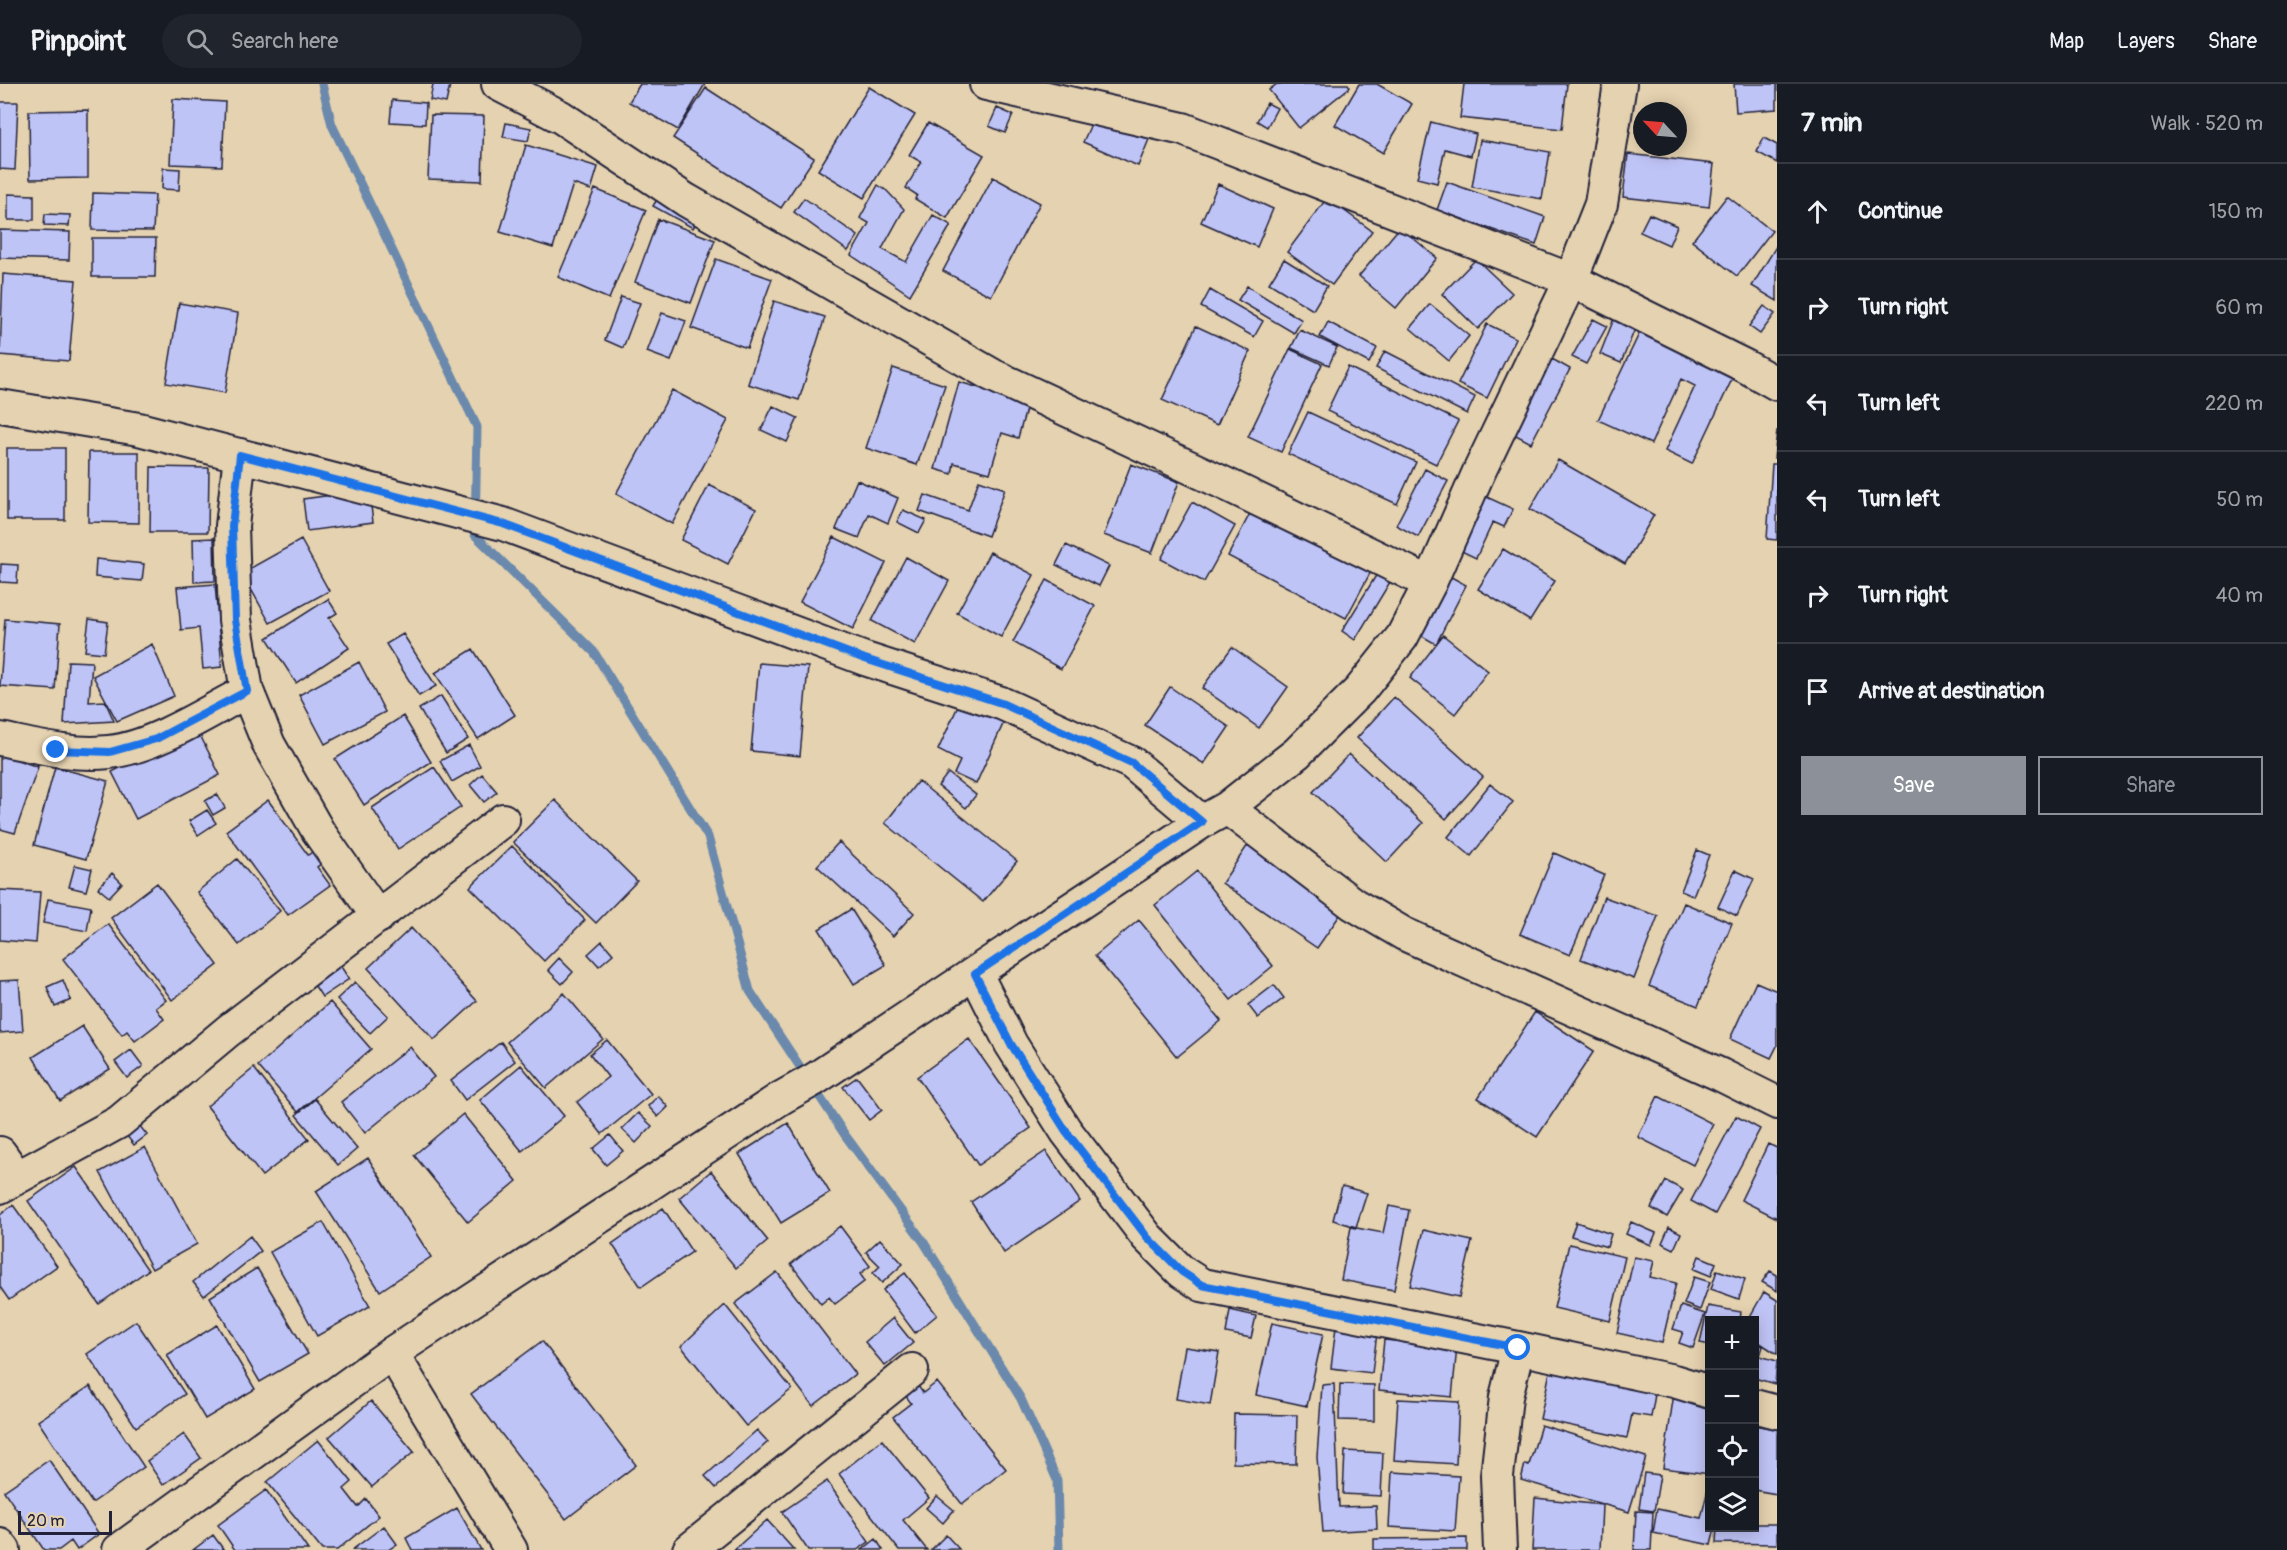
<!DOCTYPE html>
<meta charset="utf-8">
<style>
body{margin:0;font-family:Pangolin,sans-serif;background:#20242c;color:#f1f3f6}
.controls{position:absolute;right:18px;bottom:18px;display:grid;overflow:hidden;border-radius:0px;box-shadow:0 3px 15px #0003}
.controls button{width:54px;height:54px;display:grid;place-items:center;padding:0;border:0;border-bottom:2px solid #363941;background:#171b24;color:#f1f3f6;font:30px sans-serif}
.compass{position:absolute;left:1633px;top:18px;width:54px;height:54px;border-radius:50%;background:#171b24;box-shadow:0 3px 15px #0003;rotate:296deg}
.scale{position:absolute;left:18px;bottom:15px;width:94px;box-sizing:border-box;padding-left:6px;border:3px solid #22223b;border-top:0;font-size:16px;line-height:21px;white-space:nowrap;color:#22223b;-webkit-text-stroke:4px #e5d2b0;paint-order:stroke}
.stop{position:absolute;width:18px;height:18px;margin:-14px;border:4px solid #1a73e8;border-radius:50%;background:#fff}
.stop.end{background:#1a73e8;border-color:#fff;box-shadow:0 2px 6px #0008}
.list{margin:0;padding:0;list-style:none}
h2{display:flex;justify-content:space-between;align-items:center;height:78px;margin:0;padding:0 24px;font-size:26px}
h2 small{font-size:20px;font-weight:400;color:#9ea1a6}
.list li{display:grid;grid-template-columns:39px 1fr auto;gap:18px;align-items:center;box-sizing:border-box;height:96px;padding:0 24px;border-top:2px solid #363941}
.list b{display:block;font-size:22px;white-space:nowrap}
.list em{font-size:20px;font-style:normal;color:#9ea1a6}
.actions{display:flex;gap:12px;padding:18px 24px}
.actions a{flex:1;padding:14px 0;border:2px solid #8c9099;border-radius:0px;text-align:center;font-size:21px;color:#8c9099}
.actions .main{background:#8c9099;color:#fff}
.icon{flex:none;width:33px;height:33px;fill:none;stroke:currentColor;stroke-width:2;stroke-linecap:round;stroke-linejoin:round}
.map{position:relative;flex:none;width:1777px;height:1466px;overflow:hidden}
header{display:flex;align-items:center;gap:36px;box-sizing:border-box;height:84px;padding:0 30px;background:#171b24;border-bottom:2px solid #363941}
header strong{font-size:28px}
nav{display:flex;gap:33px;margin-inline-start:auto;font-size:21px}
.search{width:420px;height:54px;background:#20242c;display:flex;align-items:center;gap:15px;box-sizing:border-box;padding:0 21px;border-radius:33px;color:#9ea1a6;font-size:22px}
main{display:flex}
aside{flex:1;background:#171b24}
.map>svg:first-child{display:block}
</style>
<header>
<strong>Pinpoint</strong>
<div class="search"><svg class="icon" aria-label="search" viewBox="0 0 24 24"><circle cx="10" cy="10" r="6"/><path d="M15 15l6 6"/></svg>Search here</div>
<nav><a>Map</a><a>Layers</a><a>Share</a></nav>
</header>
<main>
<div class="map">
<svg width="1777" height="1466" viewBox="0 0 1777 1466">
<rect width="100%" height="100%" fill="#e5d2b0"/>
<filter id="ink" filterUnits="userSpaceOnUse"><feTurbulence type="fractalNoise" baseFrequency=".0167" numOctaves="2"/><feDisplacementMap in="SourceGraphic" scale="12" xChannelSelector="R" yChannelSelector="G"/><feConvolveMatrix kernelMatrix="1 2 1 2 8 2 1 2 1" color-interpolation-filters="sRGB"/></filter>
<g filter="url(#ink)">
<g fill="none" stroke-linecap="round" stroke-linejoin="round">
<path stroke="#6b89ac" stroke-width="9" d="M322 0 332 41 477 343 475 451 594 568 708 753 750 907 845 1051 923 1157 1021 1315 1057 1396 1059 1466"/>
</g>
<path fill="#bfc4f6" stroke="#22223b" stroke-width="1.5" d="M433 0 450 1 446 19 430 16Z
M640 0H705L678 46 629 18Z
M1277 0H1348L1350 3 1299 44 1269 6Z
M1359 0H1377L1412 20 1383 69 1335 41Z
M1464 0H1567L1562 45 1460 34Z
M1734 0H1777V25L1736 28Z
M869 3 915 31 864 114 818 86Z
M706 4 814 74 781 124 673 54Z
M173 15 225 18 222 82 170 80Z
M392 16 426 19 425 40 390 38Z
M0 18H18L15 86 0 85Z
M1267 19 1277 24 1267 43 1257 37Z
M997 24 1013 31 1005 49 989 42Z
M88 26V94L30 95 29 27Z
M1096 29 1150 53 1138 82 1083 58Z
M431 31 484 32 482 97 428 95Z
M1431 38 1476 50 1471 72 1445 65 1437 99 1417 94Z
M506 39 531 44 528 57 503 53Z
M928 39 984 71 947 134 915 115 917 111 906 104 921 78 909 71Z
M1764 54 1777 61V79L1757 68Z
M1480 56 1550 68 1542 115 1472 103Z
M526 61 598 83 591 106 573 100 553 164 500 148Z
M1628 70 1714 80 1709 123 1623 113Z
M163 84 180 85 179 106 162 105Z
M993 93 1040 119 991 212 943 187Z
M1447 98 1545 133 1536 161 1437 126Z
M1218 100 1273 125 1257 163 1201 138Z
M878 101 887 107 904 125 882 165 906 178 933 131 951 141 910 211 851 171 869 139 860 134Z
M595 105 646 126 609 215 558 193Z
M93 109 155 111 153 147 92 146Z
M8 110 34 111V136H8Z
M659 112 699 134 693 144 653 122Z
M1727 112 1772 147 1737 192 1692 157Z
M804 114 858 152 848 167 794 128Z
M1327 114 1372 147 1332 201 1287 168Z
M45 130 70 131 69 142 44 141Z
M1649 130 1677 142 1669 161 1640 148Z
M658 135 715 156 691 219 635 198Z
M1400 143 1437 174 1396 224 1359 192Z
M0 146 70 148 69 176 0 174Z
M92 154H156L155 193H92Z
M1777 161V217L1752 202Z
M716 175 772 195 747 264 691 244Z
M1284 175 1327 202 1313 226 1269 199Z
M1476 175 1512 209 1478 245 1442 210Z
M3 190 76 196 69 277 0 271Z
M1247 202 1302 236 1294 249 1238 216Z
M1210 206 1263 237 1254 253 1201 223Z
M621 213 640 219 623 264 605 256Z
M774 217 825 233 799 316 748 300Z
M179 219 238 229 225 309 166 299Z
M1430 220 1469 252 1449 277 1410 244Z
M1764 222 1775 230 1760 250 1749 242Z
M662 229 686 237 671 277 647 268Z
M1615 232 1637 240 1621 279 1600 270Z
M1593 235 1607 242 1586 280 1572 273Z
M1328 238 1377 264 1369 279 1320 253Z
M1487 240 1516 254 1487 314 1458 300Z
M1196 242 1250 267 1217 341 1162 316Z
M1300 246 1337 263 1329 281 1291 264Z
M1640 248 1734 291 1692 380 1665 367 1695 302 1681 295 1651 360 1598 336Z
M1290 265 1322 280 1281 368 1248 353Z
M1385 267 1475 313 1467 330 1376 284Z
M1552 275 1570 285 1531 359 1512 349Z
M1348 283 1458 337 1436 380 1327 327Z
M893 284 945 301 917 381 866 364Z
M959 298 1028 318 1018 354 1002 349 990 389 954 379 952 390 935 385Z
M672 306 728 336 672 440 616 410Z
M773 322 798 334 787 358 761 346Z
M1308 328 1416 378 1397 420 1288 370Z
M1777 346V374H1774Z
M7 364H65V436H7Z
M89 368H139V439L88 438Z
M1558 376 1654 431 1625 480 1530 425Z
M1131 380 1179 398 1152 469 1104 451Z
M1772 380H1777V456L1767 455Z
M151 383 209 384 208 448H150Z
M1425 385 1448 397 1418 453 1396 441Z
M857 396 898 414 888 439 869 430 859 454 836 445Z
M979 396 1005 405 988 452 919 427 925 411 968 426Z
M709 401 756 425 728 480 681 456Z
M369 406 373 438 307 447 303 415Z
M1478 409 1513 425 1504 443 1493 438 1476 474 1453 463Z
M1257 416 1376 478 1346 534 1228 472Z
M1192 418 1235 442 1204 498 1161 475Z
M903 426 926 436 919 449 897 438Z
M834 453 886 479 853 545 800 518Z
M214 454 215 497 194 498 193 455Z
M301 456 329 507 270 539 242 489Z
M1066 461 1109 482 1099 502 1056 481Z
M1503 465 1555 497 1530 537 1478 505Z
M990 468 1034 491 1001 553 957 529Z
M906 473 949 497 915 560 872 537Z
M96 475 144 480 142 497 95 493Z
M1 480 18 481 17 499 0 498Z
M1380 485 1393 493 1355 556 1342 547Z
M1444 489 1466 501 1436 560 1413 547Z
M1047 496 1095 522 1061 585 1013 558Z
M215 500 222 583 203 585 199 544 181 546 177 503Z
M328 515 337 529 329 534 349 564 296 599 267 554Z
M5 535 60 540 55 606 0 602Z
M89 535 108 538 104 569 85 567Z
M403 550 436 602 419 612 386 560Z
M1443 551 1488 587 1455 630 1410 594Z
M152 560 174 612 117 637 93 592Z
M1232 563 1288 603 1259 644 1202 604Z
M473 565 515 631 478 655 435 589Z
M68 577 92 578 89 618 105 617 114 637 64 640Z
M359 578 385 628 325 660 299 611Z
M759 579 808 583 800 672 751 667Z
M1170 603 1229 643 1204 680 1145 641Z
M964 609 1008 629 976 700 954 690 960 677 938 666Z
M441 612 468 655 446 669 419 625Z
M1394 613 1483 693 1446 735 1357 654Z
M403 632 431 678 364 721 335 675Z
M197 645 220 691 136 735 112 688Z
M469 661 480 682 452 698 440 677Z
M0 670 38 683 15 749 0 745Z
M1349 670 1423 739 1387 778 1313 708Z
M55 683 108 697 86 775 34 761Z
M434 683 461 723 398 765 372 724Z
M948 689 976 711 966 724 938 702Z
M482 690 497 708 484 718 470 701Z
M918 697 1017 777 983 818 885 739Z
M1490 700 1513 718 1471 772 1448 753Z
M217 710 225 724 213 731 205 717Z
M268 716 308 771 322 761 330 773 317 783 330 801 288 831 226 747Z
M555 716 637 797 596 839 513 758Z
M207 726 216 739 198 751 189 737Z
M1252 755 1347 821 1317 864 1222 799Z
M839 758 914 829 893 852 817 782Z
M512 762 585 836 544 877 470 803Z
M1697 766 1709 771 1693 812 1681 807Z
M1554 769 1604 791 1570 871 1520 850Z
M237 775 280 827 239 861 197 808Z
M75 781 92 785 86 807 69 803Z
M1735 786 1754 795 1737 832 1718 823Z
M1197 787 1273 882 1231 916 1155 821Z
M112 789 122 799 109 813 98 804Z
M157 799 218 881 172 916 111 834Z
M0 806 40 808 36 859 0 856Z
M1604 813 1658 832 1634 895 1581 875Z
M48 815 91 823 87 847 43 839Z
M1684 819 1732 839 1698 922 1649 902Z
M851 825 886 881 854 900 819 845Z
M1139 836 1221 937 1177 973 1095 872Z
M108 840 166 916 156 924 164 935 135 957 127 947 122 951 63 875Z
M411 844 477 917 434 956 368 884Z
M602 857 613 870 599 882 588 870Z
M559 874 573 888 562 900 548 886Z
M338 878 349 895 322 913 311 896Z
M19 896 23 947 0 949V897Z
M63 896 71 916 55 923 47 903Z
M355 898 388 932 370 949 337 915Z
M1756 898 1777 907V962L1771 974 1730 955Z
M1274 901 1284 914 1258 934 1248 921Z
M564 909 603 955 546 1004 507 958Z
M330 918 371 965 298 1028 258 982Z
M1535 928 1594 967 1537 1053 1478 1014Z
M82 942 110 985 60 1017 33 973Z
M969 955 1031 1044 978 1081 917 993Z
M607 956 651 1010 602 1050 577 1018 608 993 590 970Z
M501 958 515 977 465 1016 451 997Z
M410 963 434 993 365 1049 341 1018Z
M131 966 143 982 127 994 115 978Z
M521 981 564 1032 522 1067 480 1016Z
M254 984 309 1055 262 1092 207 1022Z
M857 993 882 1026 869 1036 843 1003Z
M658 1012 668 1023 658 1033 648 1022Z
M1658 1012 1713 1040 1693 1081 1638 1053Z
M315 1015 357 1065 338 1081 296 1031Z
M638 1029 652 1042 636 1059 622 1045Z
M463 1030 517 1097 468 1138 414 1071Z
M1736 1032 1760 1045 1715 1130 1691 1117Z
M135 1036 147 1051 134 1061 122 1046Z
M788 1039 830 1109 781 1139 739 1070Z
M610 1051 623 1067 606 1081 593 1065Z
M1768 1060 1777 1064V1134L1741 1116Z
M145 1063 197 1160 152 1185 100 1088Z
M1046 1067 1080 1117 1004 1169 971 1118Z
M368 1074 431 1173 380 1207 316 1107Z
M76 1083 148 1186 99 1220 28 1117Z
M711 1087 768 1157 736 1184 679 1114Z
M1666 1097 1683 1106 1667 1133 1651 1124Z
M1342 1102 1367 1109 1356 1143 1333 1136Z
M13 1121 57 1182 9 1216 0 1203V1131Z
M1389 1122 1409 1126 1394 1206 1341 1196 1351 1143 1383 1149Z
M663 1124 692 1168 641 1203 612 1160Z
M323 1138 370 1222 317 1252 270 1168Z
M1576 1138 1611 1150 1607 1163 1571 1152Z
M1631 1138 1656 1149 1651 1161 1626 1150Z
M840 1142 870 1182 860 1190 865 1197 835 1220 829 1213 821 1220 791 1180Z
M1669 1143 1681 1149 1674 1165 1662 1159Z
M1424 1146 1472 1157 1459 1213 1410 1202Z
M250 1152 261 1167 204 1212 193 1198Z
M880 1155 903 1180 882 1199 873 1189 880 1182 866 1168Z
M1569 1160 1625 1173 1610 1237 1554 1224Z
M1699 1172 1716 1179 1711 1192 1694 1185Z
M1634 1173 1654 1177 1650 1193 1676 1199 1662 1259 1617 1249Z
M257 1184 308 1270 260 1298 210 1213Z
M1717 1186 1745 1195 1739 1215 1711 1205Z
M1770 1187 1777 1191V1207L1762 1198Z
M777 1188 855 1290 813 1322 735 1220Z
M905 1189 937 1231 915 1249 883 1206Z
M1694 1193 1710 1198 1700 1226 1684 1220Z
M1764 1208 1777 1216V1270L1754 1255V1236H1748Z
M725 1221 792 1305 746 1342 681 1262Z
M1681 1222 1705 1230 1693 1264 1679 1259 1683 1248 1673 1245Z
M1708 1222 1741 1228 1740 1236H1710V1261L1700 1259Z
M1230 1226 1256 1232 1251 1254 1226 1249Z
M893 1234 913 1259 885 1282 865 1258Z
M136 1237 185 1310 136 1343 87 1270Z
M1272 1239 1323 1250 1307 1322 1256 1311Z
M217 1241 255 1305 205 1335 167 1271Z
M1336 1243 1377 1249 1372 1289 1331 1284Z
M1384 1256 1457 1263 1452 1313 1379 1306Z
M542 1257 636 1381 566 1435 471 1310Z
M1754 1260 1763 1262 1760 1272 1777 1277 1775 1300 1754 1294Z
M1185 1263 1219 1268 1210 1321 1176 1315Z
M1551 1283 1656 1305 1651 1333 1632 1330 1627 1354 1540 1335Z
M915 1298 923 1309 937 1298 1006 1385 962 1420 893 1333 911 1319 903 1308Z
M1334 1300 1339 1423 1376 1422 1377 1445 1323 1448 1317 1373 1322 1301Z
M1340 1300 1374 1301V1337L1339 1336Z
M90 1302 144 1383 92 1419 38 1337Z
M1674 1309 1710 1317V1390L1663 1384Z
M1398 1315 1459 1318 1456 1380 1394 1376Z
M371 1317 414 1368 372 1403 329 1353Z
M1234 1330 1297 1331 1296 1380 1233 1379Z
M1541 1341 1646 1373 1629 1428 1521 1396 1525 1380 1529 1381Z
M1754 1341 1777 1345V1410L1754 1406Z
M757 1346 768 1358 716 1404 705 1392Z
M184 1350 201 1374 163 1401 147 1377Z
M318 1356 352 1398 344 1405 358 1423 366 1415 379 1432 337 1466H322L267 1398Z
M882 1356 929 1414 903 1436 927 1466H899L839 1390Z
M1345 1367 1383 1369 1381 1412 1343 1410Z
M49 1376 99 1450 77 1466 71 1457 59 1466H44L4 1407Z
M1392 1388 1459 1392 1455 1447 1389 1443Z
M1644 1389 1660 1391 1654 1427 1639 1425Z
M827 1397 869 1458 857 1466H808L782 1428Z
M1709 1401 1710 1444H1715L1711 1461 1653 1449 1657 1425 1701 1434Z
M266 1406 308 1466H235L218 1441Z
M937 1412 954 1426 943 1439 926 1424Z
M1535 1414 1602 1421 1600 1466H1532Z
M457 1424 481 1466H412L406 1454Z
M1636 1427 1653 1428 1651 1466H1634Z
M767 1436 794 1466H734Z
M1754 1440H1777V1460L1716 1459 1717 1444H1754Z
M384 1442 397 1460 388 1466H352Z
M213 1451 224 1466H193Z
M946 1451 959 1465 931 1466Z
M1467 1454V1466H1374V1455Z
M876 1455 883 1466H862Z"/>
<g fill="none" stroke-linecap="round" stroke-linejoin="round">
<g stroke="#22223b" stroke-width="36">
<path id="street" d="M498 0 561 33 686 116 992 291 1232 403 1430 499
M986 0 1183 45 1571 196 1745 282 1777 300
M0 322 139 345 503 440 865 575 1001 619 1132 679 1202 738
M240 371 232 442 235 536 247 607 269 661 318 747 378 833
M0 655C35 662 73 672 109 668 152 664 208 628 247 607
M1227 724 1353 820 1404 850 1721 991 1777 1019
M976 890 1011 960 1066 1047 1147 1153 1182 1188 1202 1201 1518 1264 1674 1297 1710 1308
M0 1069 17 1093
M0 1103 119 1038 228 947 503 736
M392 1269 511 1466
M1754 1322 1777 1328
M0 1461 4 1466
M119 1466 392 1269 781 1014 815 995 1202 738 1227 724 1297 669 1360 606 1402 553 1430 499 1478 390 1571 196 1601 120 1620 0
M689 1466 912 1286
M1500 1466 1497 1392 1506 1313 1518 1264"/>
</g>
<use href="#street" stroke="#e5d2b0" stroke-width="32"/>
</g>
</g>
<g fill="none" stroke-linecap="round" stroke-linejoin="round" filter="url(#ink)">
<path stroke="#1a73e8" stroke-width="8" d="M56 666 110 668 156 655 247 607 235 536 232 442 240 371 503 440 865 575 1001 619 1132 679 1202 738 975 890 1011 960 1066 1047 1147 1153 1182 1188 1202 1201 1518 1264"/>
</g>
</svg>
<div class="controls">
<button>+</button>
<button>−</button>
<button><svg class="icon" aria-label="locate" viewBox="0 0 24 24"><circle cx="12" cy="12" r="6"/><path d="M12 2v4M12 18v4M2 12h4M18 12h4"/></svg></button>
<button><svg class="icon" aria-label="layers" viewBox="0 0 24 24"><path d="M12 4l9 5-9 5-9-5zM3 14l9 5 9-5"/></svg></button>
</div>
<svg class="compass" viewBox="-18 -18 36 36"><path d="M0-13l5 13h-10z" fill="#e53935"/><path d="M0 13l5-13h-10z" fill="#9ea1a6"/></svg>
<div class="scale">20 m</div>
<div class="stop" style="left:1518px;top:1264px"></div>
<div class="stop end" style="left:56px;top:666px"></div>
</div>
<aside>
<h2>7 min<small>Walk · 520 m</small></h2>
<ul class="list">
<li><svg class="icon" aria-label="ahead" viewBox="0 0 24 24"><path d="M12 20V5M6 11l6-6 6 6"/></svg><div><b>Continue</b></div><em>150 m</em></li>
<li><svg class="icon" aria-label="right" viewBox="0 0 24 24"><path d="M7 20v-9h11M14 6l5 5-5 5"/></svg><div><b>Turn right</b></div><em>60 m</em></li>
<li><svg class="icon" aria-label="left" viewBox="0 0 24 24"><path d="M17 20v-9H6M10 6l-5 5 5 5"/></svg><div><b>Turn left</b></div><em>220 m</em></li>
<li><svg class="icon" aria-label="left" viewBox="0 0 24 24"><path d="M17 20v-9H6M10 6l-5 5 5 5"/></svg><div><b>Turn left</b></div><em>50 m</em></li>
<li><svg class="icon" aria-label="right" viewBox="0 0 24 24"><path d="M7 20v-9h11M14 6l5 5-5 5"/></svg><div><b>Turn right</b></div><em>40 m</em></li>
<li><svg class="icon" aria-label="arrive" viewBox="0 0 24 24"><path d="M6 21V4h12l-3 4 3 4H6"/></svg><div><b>Arrive at destination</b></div></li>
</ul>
<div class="actions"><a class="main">Save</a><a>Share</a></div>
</aside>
</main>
